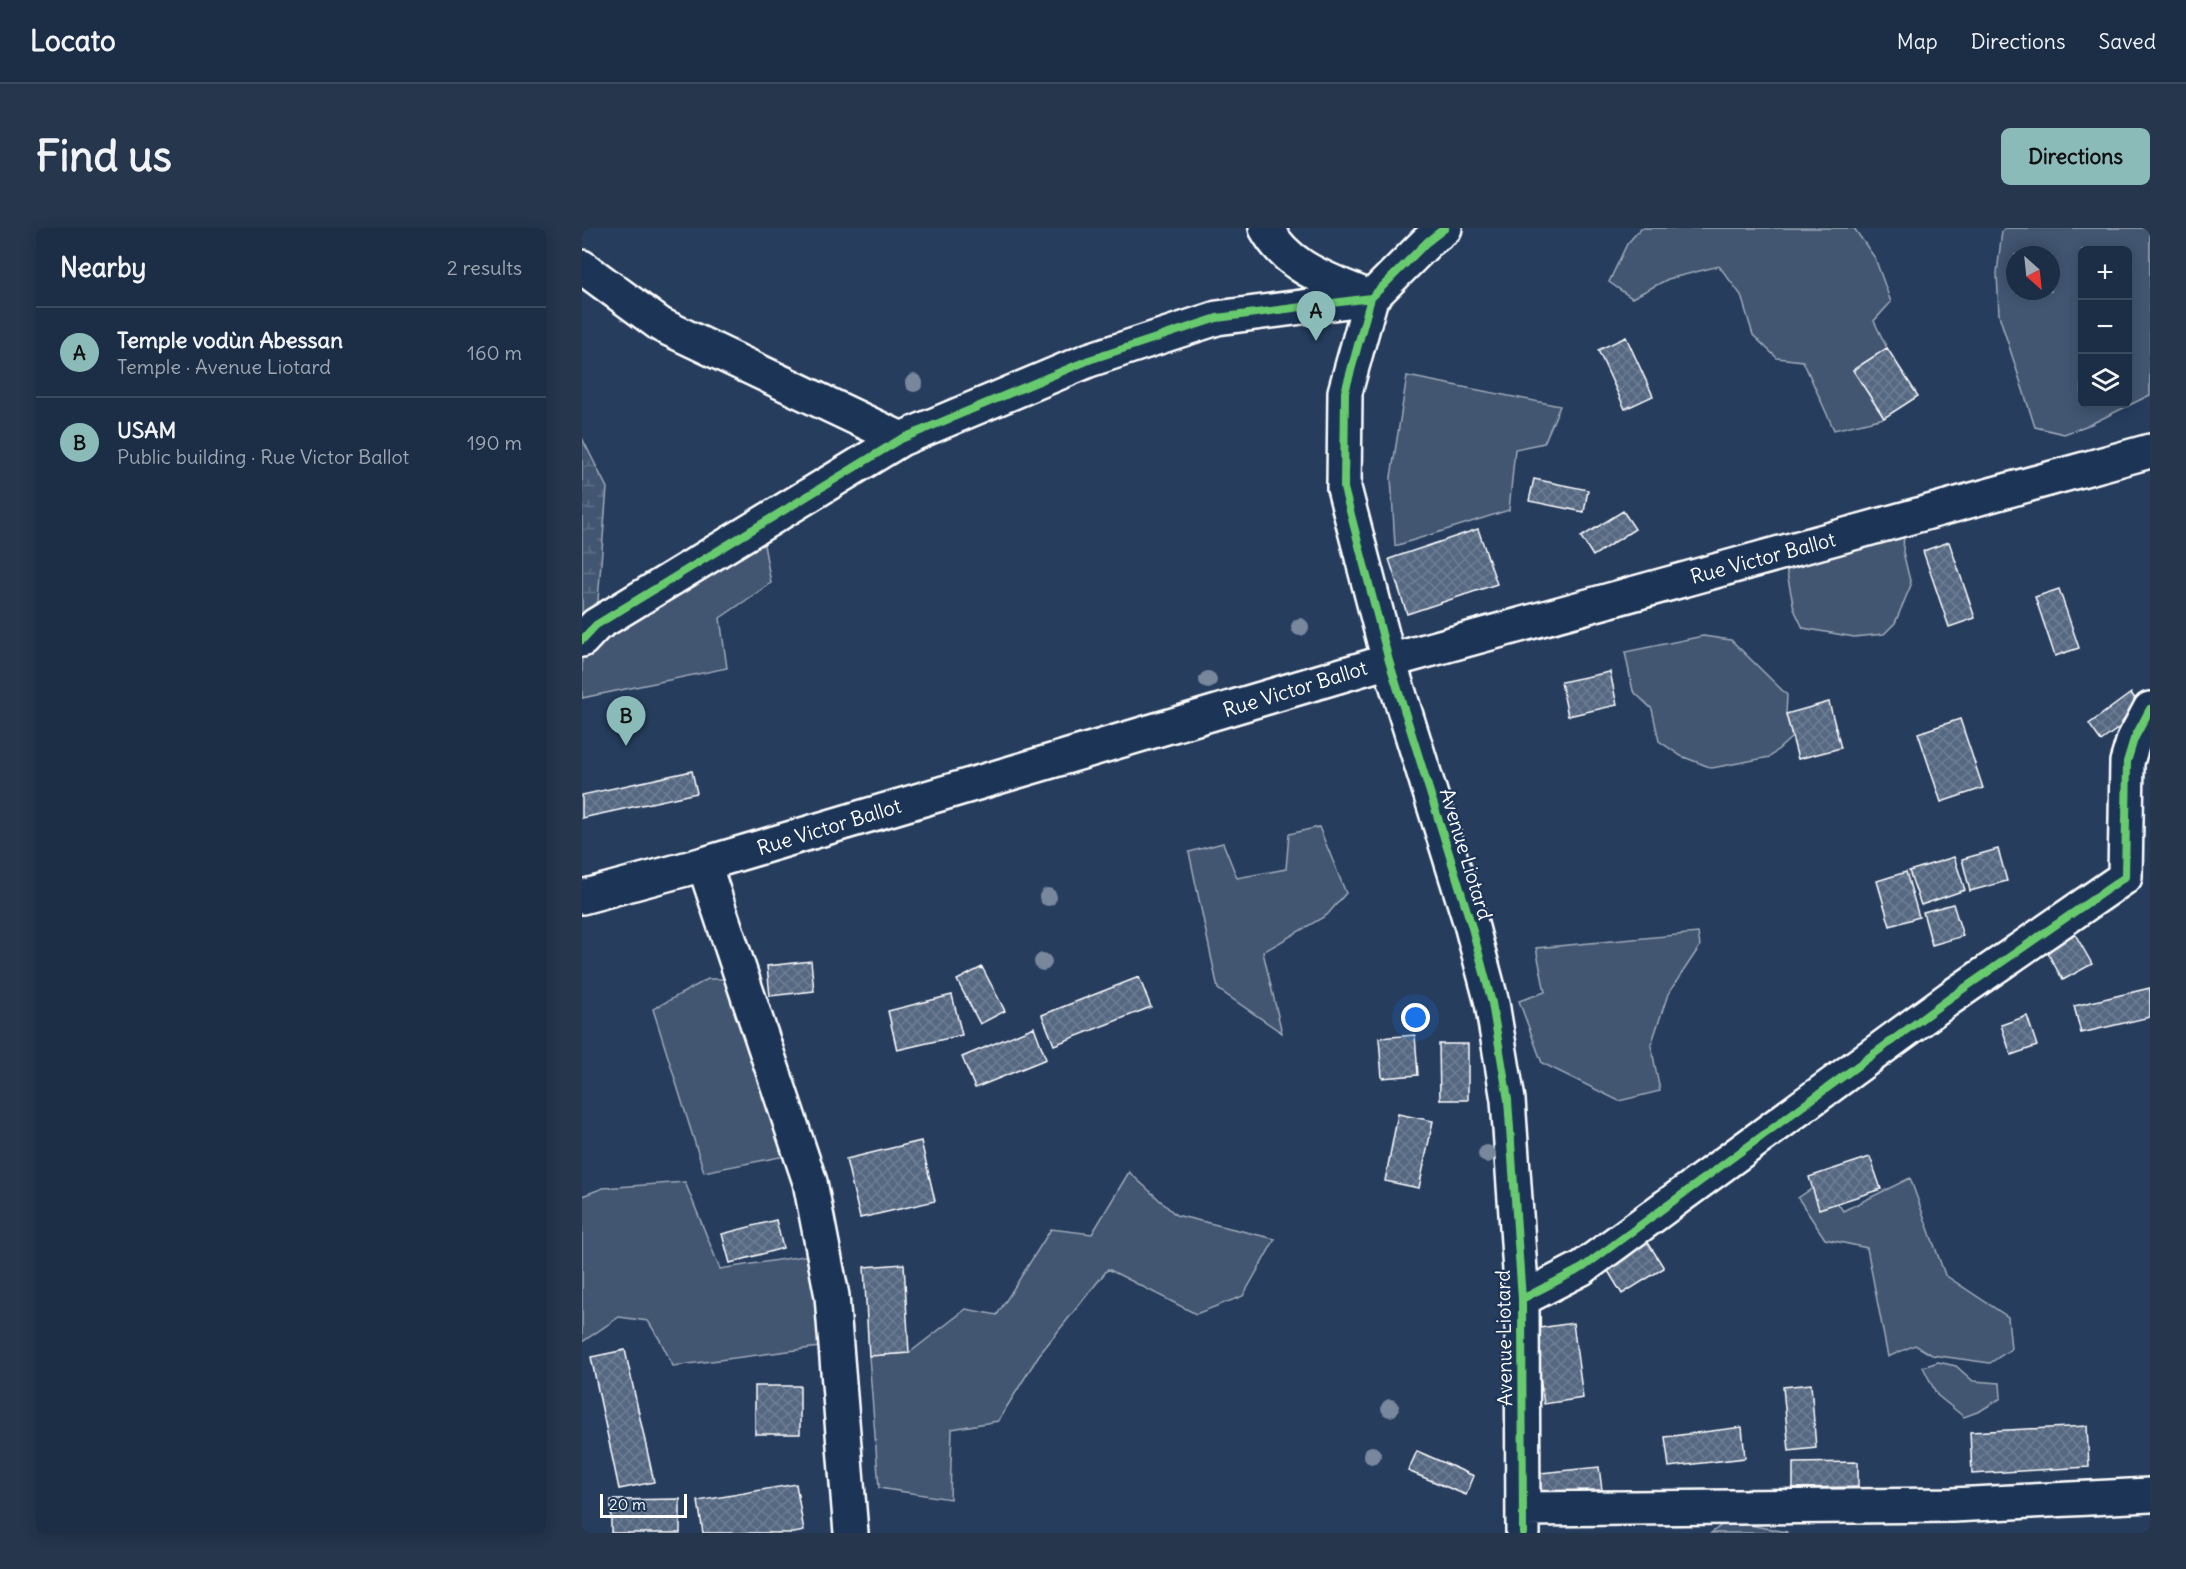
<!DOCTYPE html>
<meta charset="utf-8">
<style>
body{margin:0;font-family:Delius,sans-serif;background:#25364d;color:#f1f3f6}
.controls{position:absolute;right:18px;top:18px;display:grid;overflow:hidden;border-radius:9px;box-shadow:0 3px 15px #0003}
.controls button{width:54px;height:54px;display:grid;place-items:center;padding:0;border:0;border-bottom:2px solid #3a4a5f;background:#1c2e46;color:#f1f3f6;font:30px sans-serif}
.compass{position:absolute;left:1424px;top:18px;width:54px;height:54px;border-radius:50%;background:#1c2e46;box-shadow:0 3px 15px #0003;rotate:153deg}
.scale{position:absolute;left:18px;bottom:15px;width:87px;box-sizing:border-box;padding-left:6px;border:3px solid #fff;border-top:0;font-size:16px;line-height:21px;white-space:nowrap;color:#fff;-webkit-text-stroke:4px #1d3557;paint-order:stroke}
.you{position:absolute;left:834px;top:790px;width:21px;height:21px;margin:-15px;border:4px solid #fff;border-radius:50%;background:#1a73e8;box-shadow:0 0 0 9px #1a73e833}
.badge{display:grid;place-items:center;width:39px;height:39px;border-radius:50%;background:#8bbbb9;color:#111;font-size:20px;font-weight:700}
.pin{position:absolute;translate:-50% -50px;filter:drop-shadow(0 2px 3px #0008)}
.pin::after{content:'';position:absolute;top:32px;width:21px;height:18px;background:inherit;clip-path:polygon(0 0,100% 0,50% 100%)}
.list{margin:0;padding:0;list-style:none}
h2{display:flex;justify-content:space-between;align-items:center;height:78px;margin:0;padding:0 24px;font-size:26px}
h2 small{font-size:20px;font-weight:400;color:#a0a8b3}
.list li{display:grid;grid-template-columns:39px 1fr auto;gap:18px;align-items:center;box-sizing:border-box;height:90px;padding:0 24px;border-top:2px solid #3a4a5f}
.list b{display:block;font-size:22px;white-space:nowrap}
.list p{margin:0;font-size:20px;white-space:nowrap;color:#a0a8b3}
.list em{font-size:20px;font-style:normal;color:#a0a8b3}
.icon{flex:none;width:33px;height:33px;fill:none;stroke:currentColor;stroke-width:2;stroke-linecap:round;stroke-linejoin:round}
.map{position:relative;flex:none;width:1568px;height:1305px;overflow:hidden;border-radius:9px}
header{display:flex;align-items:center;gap:36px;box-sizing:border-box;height:84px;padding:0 30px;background:#1c2e46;border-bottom:2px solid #3a4a5f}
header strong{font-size:28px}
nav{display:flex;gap:33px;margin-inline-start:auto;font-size:21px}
.intro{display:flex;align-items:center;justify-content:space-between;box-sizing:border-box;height:144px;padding:0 36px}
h1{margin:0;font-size:42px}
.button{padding:15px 27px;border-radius:9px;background:#8bbbb9;color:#111;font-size:21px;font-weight:700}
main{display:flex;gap:36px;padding:0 36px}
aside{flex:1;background:#1c2e46;border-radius:9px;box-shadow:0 3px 15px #0003}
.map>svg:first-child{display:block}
</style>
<header>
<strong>Locato</strong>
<nav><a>Map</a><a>Directions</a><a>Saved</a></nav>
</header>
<div class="intro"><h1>Find us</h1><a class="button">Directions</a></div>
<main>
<aside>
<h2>Nearby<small>2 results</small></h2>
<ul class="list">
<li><span class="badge">A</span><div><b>Temple vodùn Abessan</b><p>Temple · Avenue Liotard</p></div><em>160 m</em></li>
<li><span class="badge">B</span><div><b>USAM</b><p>Public building · Rue Victor Ballot</p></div><em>190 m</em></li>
</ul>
</aside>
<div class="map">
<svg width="1568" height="1305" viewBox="0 0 1568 1305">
<defs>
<pattern id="wetland-marsh" width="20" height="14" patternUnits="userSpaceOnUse" patternTransform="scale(1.5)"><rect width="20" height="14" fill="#425672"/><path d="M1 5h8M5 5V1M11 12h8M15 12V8" fill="none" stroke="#5e6f87"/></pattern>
<pattern id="building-cross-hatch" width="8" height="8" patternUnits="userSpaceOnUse" patternTransform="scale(1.5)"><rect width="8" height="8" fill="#556781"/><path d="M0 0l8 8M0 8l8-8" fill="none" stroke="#6e7e94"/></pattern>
</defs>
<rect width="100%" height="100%" fill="#263d5e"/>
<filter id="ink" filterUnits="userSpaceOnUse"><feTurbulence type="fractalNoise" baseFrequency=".0167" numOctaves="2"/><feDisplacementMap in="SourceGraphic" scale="12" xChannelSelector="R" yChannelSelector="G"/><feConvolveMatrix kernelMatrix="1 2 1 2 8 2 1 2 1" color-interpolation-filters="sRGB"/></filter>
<g filter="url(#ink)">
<path fill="#425672" stroke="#a0aab8" stroke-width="1.5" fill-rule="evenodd" d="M1059 0H1272L1293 30 1309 74 1292 93 1305 120 1271 142 1302 190 1252 202 1221 133 1195 130 1171 107 1159 67 1137 38 1086 51 1050 70 1027 54 1045 16Z
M1423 0H1568V167L1509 196 1482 206 1453 199 1417 87 1415 45 1420 3ZM1500 22H1546V176H1500ZM1433 27H1469V63H1433Z
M825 148 978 178 962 215 933 221 927 282 813 318 809 249Z
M178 295 189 355 138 390 145 440 0 470V412Z
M1322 304 1321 324 1329 357 1313 395 1302 406 1272 409 1221 400 1212 381 1203 335Z
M1121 408 1149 412 1205 467 1204 486 1210 509 1188 529 1130 540 1099 528 1077 513 1070 481 1051 463 1043 424Z
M737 599 764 665 745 687 681 724 700 805 636 761 607 624 641 615 655 650 704 641 707 606Z
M1116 705 1118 718 1086 766 1069 817 1078 863 1037 873 960 835 937 773 963 764 954 720Z
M126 751H160L218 925 122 944 71 781Z
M547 944 594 987 693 1011 661 1068 614 1086 526 1041 457 1127 416 1193 370 1201 368 1271 297 1260 287 1128 327 1125 384 1081 415 1087 469 1001 510 1006Z
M1328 950 1363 1047 1426 1089 1429 1121 1408 1135 1350 1127 1333 1117 1306 1129 1285 1020 1243 1011 1216 970 1241 953 1261 983Z
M103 954 138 1041 234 1026 245 1118 91 1138 78 1112 66 1093 37 1089 0 1114V968L21 960Z
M1356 1134 1374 1138 1391 1153 1418 1155 1419 1170 1398 1183 1382 1189 1355 1167 1341 1139Z
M1145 1293 1205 1304 1206 1305H1129Z"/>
<path fill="url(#wetland-marsh)" stroke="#a0aab8" stroke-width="1.5" d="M0 210 25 260 14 397 0 412Z"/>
<path fill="url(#building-cross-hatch)" stroke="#fff" stroke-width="1.5" d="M1044 109 1071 168 1043 181 1016 122Z
M1305 120 1336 168 1302 190 1271 142Z
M952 251 1006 262 1002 284 947 273Z
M1041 283 1053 301 1011 328 999 309Z
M896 301 915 356 825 386 807 331Z
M1367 314 1393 390 1367 399 1341 323Z
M1477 361 1497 420 1473 428 1453 369Z
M1028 444 1035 477 986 488 979 454Z
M1549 465 1561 482 1519 513 1507 496Z
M1247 474 1259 520 1216 531 1204 486Z
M1378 491 1401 560 1359 574 1336 505Z
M110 543 115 565 0 590V567Z
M1416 621 1425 653 1388 663 1380 631Z
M1372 629 1383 662 1339 677 1327 643Z
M1324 644 1337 689 1308 698 1295 653Z
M1371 676 1381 708 1350 717 1341 684Z
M1493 706 1510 736 1481 752 1464 722Z
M229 733 232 763 188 768 185 738Z
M400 739 423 783 398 796 375 752Z
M557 749 569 779 472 817 460 787Z
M1568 760V789L1499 805 1492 778Z
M370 767 380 807 315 822 306 783Z
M1445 788 1455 818 1429 827 1419 797Z
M452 799 464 831 393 860 380 829Z
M833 807 836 847 800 850 797 810Z
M857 816H886V872H858Z
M816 886 851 893 837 960 803 953Z
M339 913 353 973 278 990 264 931Z
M1288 929 1299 961 1237 981 1227 949Z
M194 992 201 1020 148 1035 140 1006Z
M1065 1013 1082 1040 1040 1066 1023 1038Z
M322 1036 327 1125 287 1128 282 1039Z
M991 1095 1001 1170 962 1176 951 1101Z
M43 1122 72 1254 37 1261 9 1129Z
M1229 1156 1234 1220 1207 1223 1201 1159Z
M173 1158H218V1206H173Z
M1505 1198 1507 1239 1390 1246 1388 1204Z
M1160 1199 1163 1230 1087 1239 1083 1209Z
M835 1223 892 1248 884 1267 826 1243Z
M1276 1234V1259L1211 1260V1235Z
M1017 1239 1020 1262 951 1269 949 1246Z
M214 1256 222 1303 212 1305H121L116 1273Z
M98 1271V1305H29V1272Z"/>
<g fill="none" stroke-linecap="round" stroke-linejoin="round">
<g stroke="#fff" stroke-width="38">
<path id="minor" d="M684 0C707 42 748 52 789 70
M863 0 845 14 789 70 763 164 762 260 807 433 889 696 910 775 926 872 940 1071 941 1305
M0 39 79 97 319 211
M0 412 14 397 319 211 507 132 635 90 789 70
M122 636 228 954 250 1068 269 1305
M940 1071 1000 1040 1368 770 1543 649 1545 534 1552 511 1568 481
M941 1281 1371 1277 1568 1267"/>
</g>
<g stroke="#fff" stroke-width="38">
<path id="major" d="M0 669 122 636 807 433 1568 223"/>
</g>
<use href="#minor" stroke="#1d3557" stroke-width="33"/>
<use href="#major" stroke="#1d3557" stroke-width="33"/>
<g stroke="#1d3557" stroke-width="11">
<path id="cycleway" d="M863 0 845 14 789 70 763 164 762 260 807 433 889 696 910 775 926 872 940 1071 941 1305
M0 412 14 397 319 211 507 132 635 90 789 70
M940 1071 1000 1040 1368 770 1543 649 1545 534 1552 511 1568 481"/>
</g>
<use href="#cycleway" stroke="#67ca6e" stroke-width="8"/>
</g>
<g fill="#79879c">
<circle cx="332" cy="155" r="9"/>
<circle cx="718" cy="399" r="9"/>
<circle cx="626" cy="452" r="9"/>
<circle cx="466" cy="669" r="9"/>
<circle cx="461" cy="734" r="9"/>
<circle cx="905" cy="926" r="9"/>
<circle cx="808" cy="1180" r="9"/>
<circle cx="790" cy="1227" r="9"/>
</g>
</g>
<g text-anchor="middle" stroke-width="4.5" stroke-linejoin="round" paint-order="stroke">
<g font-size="20" fill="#fff" stroke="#1d3557">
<text transform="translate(1181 330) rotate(-15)" y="7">Rue Victor Ballot</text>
<text transform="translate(713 461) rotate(-17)" y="7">Rue Victor Ballot</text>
<text transform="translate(247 599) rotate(-17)" y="7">Rue Victor Ballot</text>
<text transform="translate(884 626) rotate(73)" y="7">Avenue Liotard</text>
<text transform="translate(922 1110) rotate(-91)" y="7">Avenue Liotard</text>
</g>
</g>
</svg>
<div class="controls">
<button>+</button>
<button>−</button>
<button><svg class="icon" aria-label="layers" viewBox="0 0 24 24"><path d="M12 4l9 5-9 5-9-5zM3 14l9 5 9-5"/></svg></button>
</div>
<svg class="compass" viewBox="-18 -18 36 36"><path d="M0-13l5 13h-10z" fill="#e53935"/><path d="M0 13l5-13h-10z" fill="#a0a8b3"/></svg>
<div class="scale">20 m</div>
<div class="you"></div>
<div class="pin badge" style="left:734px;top:113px">A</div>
<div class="pin badge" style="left:44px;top:518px">B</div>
</div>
</main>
